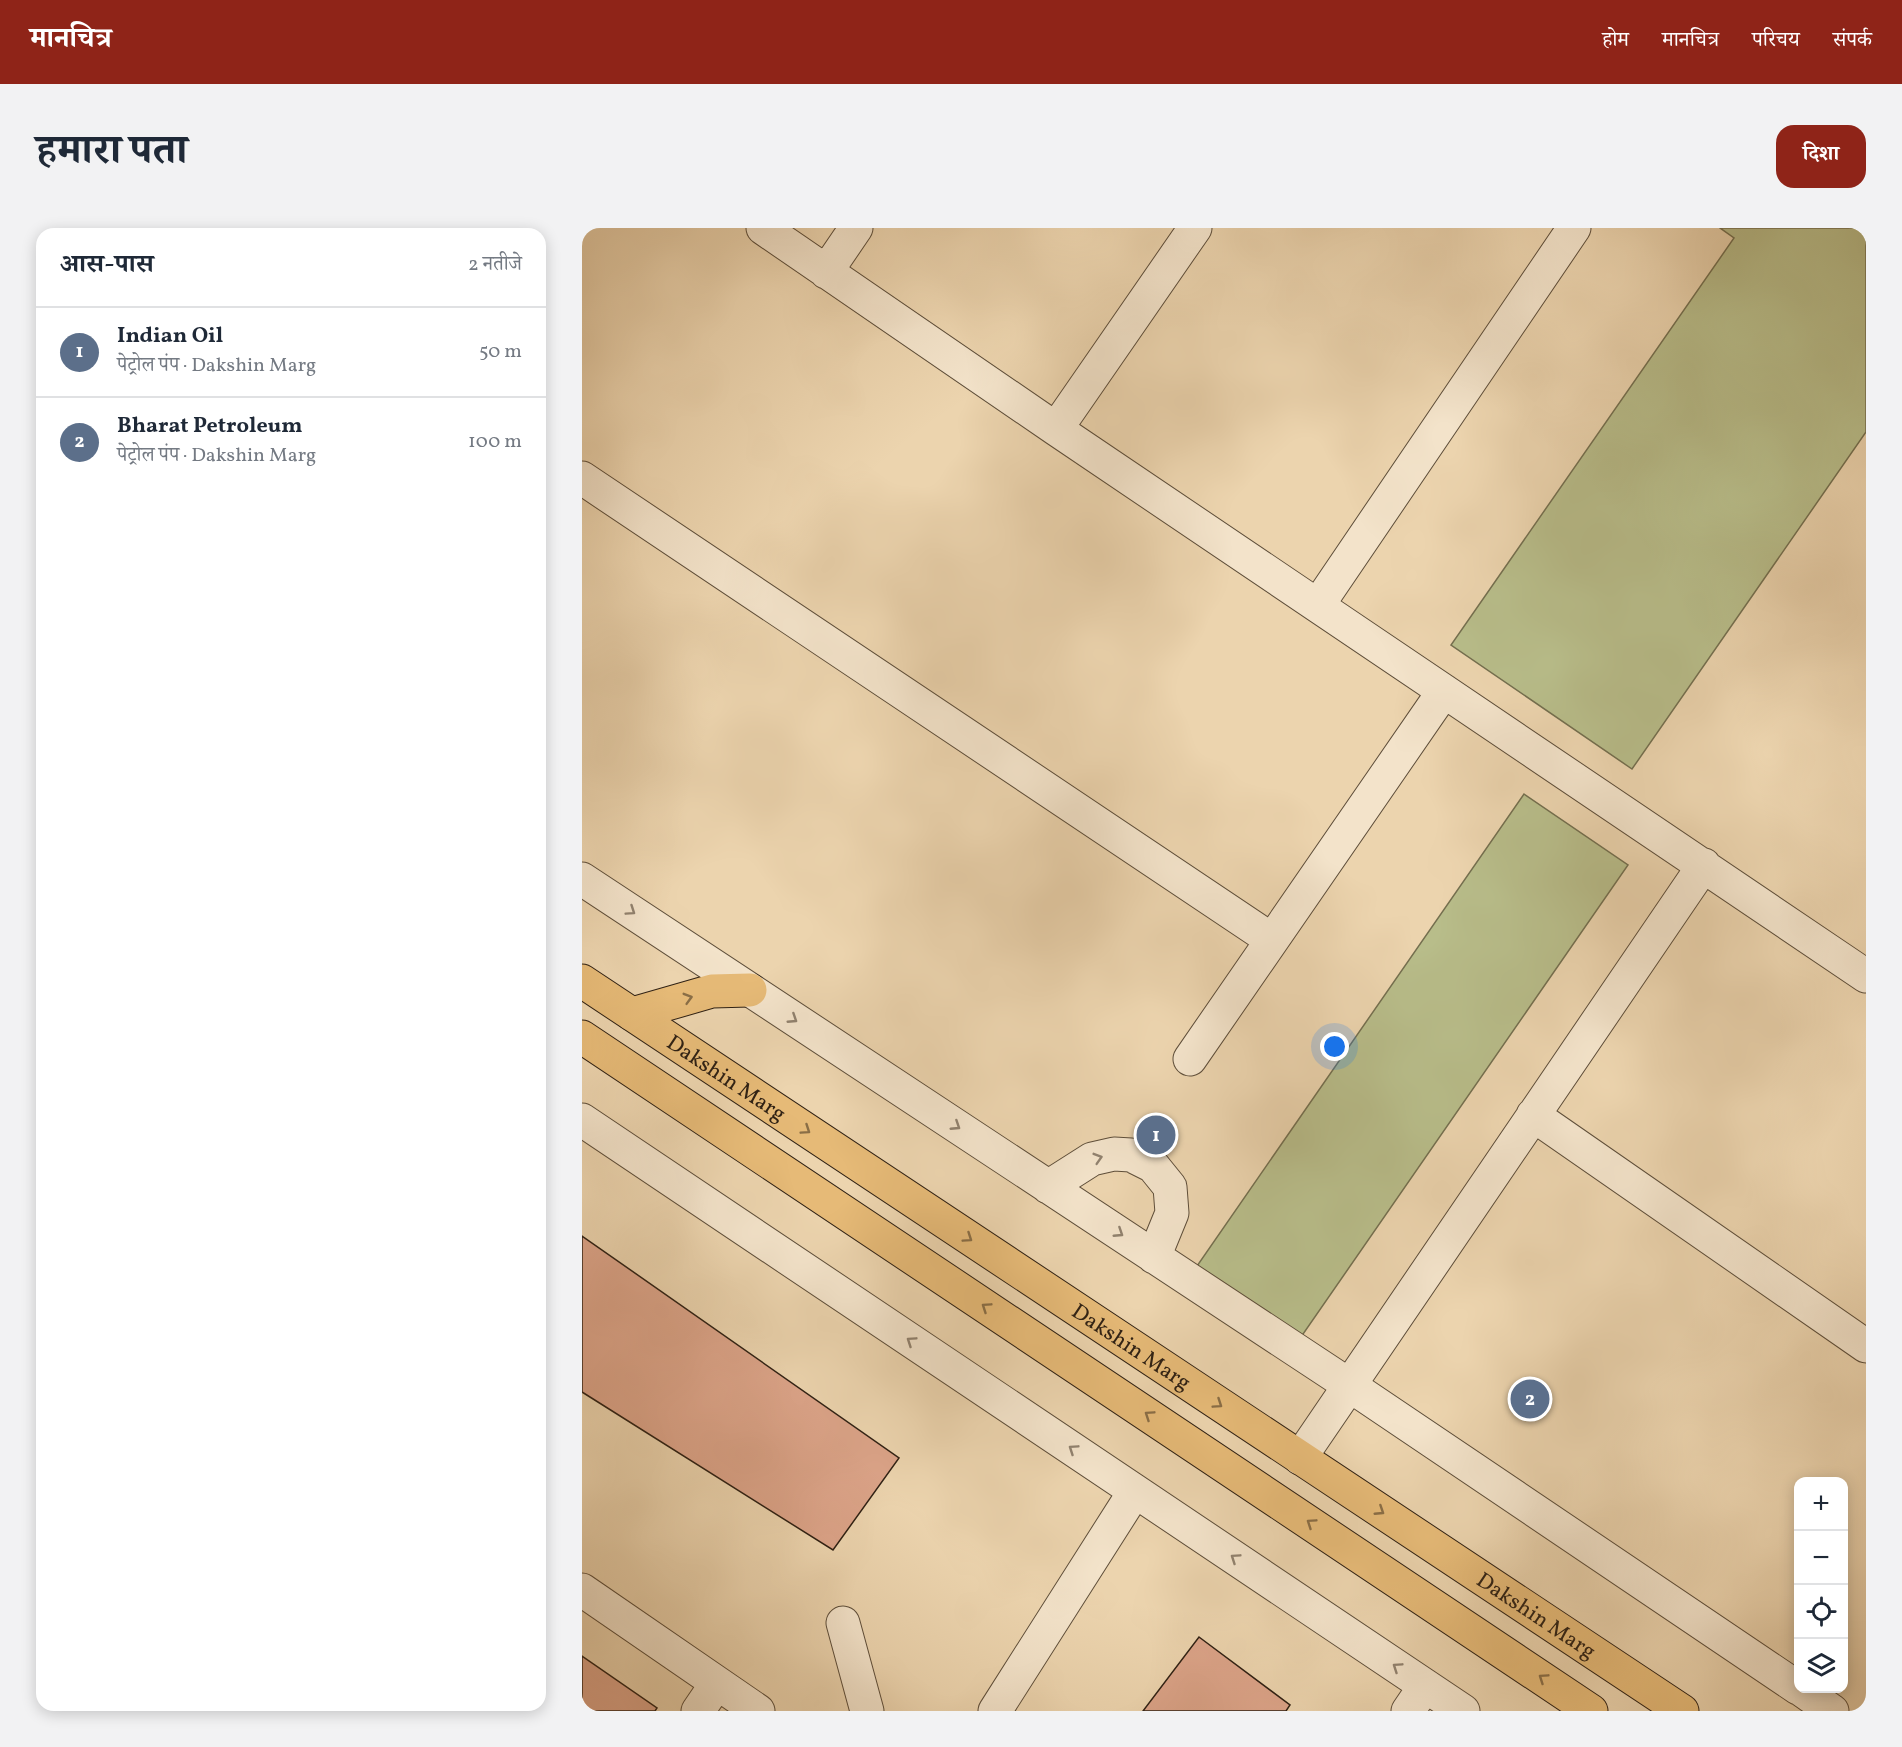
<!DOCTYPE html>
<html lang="hi">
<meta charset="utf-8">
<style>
body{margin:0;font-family:Vollkorn,"Noto Serif Devanagari",serif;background:#f2f2f3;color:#1f2937}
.controls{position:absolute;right:18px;bottom:18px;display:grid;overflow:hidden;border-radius:12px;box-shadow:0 3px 15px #0003}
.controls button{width:54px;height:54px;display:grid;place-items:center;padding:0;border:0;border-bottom:2px solid #e0e1e3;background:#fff;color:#1f2937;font:30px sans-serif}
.you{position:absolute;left:753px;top:819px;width:21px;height:21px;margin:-15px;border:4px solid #fff;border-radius:50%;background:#1a73e8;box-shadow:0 0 0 9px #1a73e833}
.badge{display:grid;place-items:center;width:39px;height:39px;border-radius:50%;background:#8f2418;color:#fff;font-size:20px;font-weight:700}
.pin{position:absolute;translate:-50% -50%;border:3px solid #fff;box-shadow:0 2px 6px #0006}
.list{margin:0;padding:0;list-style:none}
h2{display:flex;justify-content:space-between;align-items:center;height:78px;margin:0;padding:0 24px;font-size:26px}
h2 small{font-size:20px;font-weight:400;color:#747a83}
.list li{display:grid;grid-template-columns:39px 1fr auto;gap:18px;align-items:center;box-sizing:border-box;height:90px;padding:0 24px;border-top:2px solid #e0e1e3}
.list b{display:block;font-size:22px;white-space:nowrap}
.list p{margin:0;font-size:20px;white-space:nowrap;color:#747a83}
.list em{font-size:20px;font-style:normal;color:#747a83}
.icon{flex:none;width:33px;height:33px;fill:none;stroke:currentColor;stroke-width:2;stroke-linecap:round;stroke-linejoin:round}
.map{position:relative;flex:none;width:1284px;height:1483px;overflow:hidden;border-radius:18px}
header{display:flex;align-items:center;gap:36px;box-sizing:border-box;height:84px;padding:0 30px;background:#8f2418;color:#fff}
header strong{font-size:28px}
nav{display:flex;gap:33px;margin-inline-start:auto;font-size:21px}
.intro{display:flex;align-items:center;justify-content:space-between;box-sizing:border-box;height:144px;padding:0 36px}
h1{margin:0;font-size:42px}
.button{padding:15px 27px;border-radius:18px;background:#8f2418;color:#fff;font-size:21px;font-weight:700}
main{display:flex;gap:36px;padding:0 36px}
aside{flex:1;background:#fff;border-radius:18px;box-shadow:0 3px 15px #0003}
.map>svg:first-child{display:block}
</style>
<header>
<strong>मानचित्र</strong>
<nav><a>होम</a><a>मानचित्र</a><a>परिचय</a><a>संपर्क</a></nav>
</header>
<div class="intro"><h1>हमारा पता</h1><a class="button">दिशा</a></div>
<main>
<aside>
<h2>आस-पास<small>2 नतीजे</small></h2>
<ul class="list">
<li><span class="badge" style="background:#5c6f8a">1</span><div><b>Indian Oil</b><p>पेट्रोल पंप · Dakshin Marg</p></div><em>50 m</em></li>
<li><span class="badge" style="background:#5c6f8a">2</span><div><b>Bharat Petroleum</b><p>पेट्रोल पंप · Dakshin Marg</p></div><em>100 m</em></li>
</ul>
</aside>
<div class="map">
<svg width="1284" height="1483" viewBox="0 0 1284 1483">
<rect width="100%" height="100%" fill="#ecd4ae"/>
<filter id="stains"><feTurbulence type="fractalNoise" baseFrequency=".00333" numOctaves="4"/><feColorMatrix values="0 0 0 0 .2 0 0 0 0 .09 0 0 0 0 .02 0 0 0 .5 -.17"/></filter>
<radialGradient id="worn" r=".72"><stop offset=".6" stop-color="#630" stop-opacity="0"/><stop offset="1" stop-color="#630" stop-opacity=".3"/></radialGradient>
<path fill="#b8bd8a" stroke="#746f4f" stroke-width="1.5" d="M1138 0H1284V204L1050 541 869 417 1152 10Z
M942 566 1046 637 719 1109 615 1038Z"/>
<path fill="#dca489" stroke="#2f2114" stroke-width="1.5" d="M0 1008 317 1230 251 1322 0 1164Z
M617 1409 708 1477 704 1483H561Z
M0 1428 75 1480 73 1483H0Z"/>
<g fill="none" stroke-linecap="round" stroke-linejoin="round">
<g stroke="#5e4e3a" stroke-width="35">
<path id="minor" d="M181 0 474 201 1284 748
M244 44 274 0
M474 201 613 0
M0 250 690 712
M736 377 992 0
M0 651 767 1157 1216 1460
M608 831 862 463
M951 887 1284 1118
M0 892 881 1483
M466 959 510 931 532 926 549 927 571 938 588 959 590 985 572 1029
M718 1230 1122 637
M0 1362 176 1483
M261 1395 285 1483
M1217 1460 1250 1483
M116 1483 135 1455
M413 1483 553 1263
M826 1483 843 1458"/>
</g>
<g stroke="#2f2114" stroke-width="35">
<g id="major">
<path id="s1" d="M0 753 1100 1483"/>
<path d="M50 786 130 763 168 762"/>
<path d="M0 809 1009 1483"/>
</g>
</g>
<use href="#minor" stroke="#f3e3ca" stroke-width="33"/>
<use href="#major" stroke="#e6ba77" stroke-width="33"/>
</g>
<defs><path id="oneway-chevron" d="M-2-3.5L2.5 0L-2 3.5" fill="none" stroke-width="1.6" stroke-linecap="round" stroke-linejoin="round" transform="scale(1.5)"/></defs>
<g stroke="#91826f">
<use href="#oneway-chevron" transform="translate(49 683) rotate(34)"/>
<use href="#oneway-chevron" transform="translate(211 791) rotate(33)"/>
<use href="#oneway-chevron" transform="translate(374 898) rotate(33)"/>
<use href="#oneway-chevron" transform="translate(516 930) rotate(-17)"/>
<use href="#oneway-chevron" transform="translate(537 1005) rotate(33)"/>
<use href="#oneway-chevron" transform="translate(329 1113) rotate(-146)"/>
<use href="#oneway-chevron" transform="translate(491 1221) rotate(-146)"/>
<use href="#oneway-chevron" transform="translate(653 1330) rotate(-146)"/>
<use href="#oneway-chevron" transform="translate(815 1439) rotate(-146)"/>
</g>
<g stroke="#8a6e46">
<use href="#oneway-chevron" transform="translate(106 770) rotate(-16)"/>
<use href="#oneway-chevron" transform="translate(224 902) rotate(34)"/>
<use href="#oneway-chevron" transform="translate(386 1010) rotate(34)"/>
<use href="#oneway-chevron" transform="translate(404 1079) rotate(-146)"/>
<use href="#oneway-chevron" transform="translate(636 1176) rotate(34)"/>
<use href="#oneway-chevron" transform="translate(567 1187) rotate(-146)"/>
<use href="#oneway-chevron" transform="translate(798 1283) rotate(33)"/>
<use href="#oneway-chevron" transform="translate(729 1295) rotate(-146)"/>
<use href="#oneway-chevron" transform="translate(961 1450) rotate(-146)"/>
</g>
<g text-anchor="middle" stroke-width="4.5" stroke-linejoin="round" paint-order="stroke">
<g font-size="22" fill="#2f2114" stroke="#f3e3ca">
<text dy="8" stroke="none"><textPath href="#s1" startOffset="174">Dakshin Marg</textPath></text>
<text dy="8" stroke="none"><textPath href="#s1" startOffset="660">Dakshin Marg</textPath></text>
<text dy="8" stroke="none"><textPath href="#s1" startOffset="1146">Dakshin Marg</textPath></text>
</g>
</g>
<rect width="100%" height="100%" filter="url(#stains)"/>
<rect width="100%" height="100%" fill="url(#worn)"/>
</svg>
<div class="controls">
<button>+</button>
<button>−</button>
<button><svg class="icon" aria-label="locate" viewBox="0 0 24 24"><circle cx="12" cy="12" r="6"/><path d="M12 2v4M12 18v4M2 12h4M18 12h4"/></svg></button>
<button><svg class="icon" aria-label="layers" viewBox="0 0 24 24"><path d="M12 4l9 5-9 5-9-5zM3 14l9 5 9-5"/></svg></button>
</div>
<div class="you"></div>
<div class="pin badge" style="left:574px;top:907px;background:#5c6f8a">1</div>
<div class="pin badge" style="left:948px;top:1171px;background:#5c6f8a">2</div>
</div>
</main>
